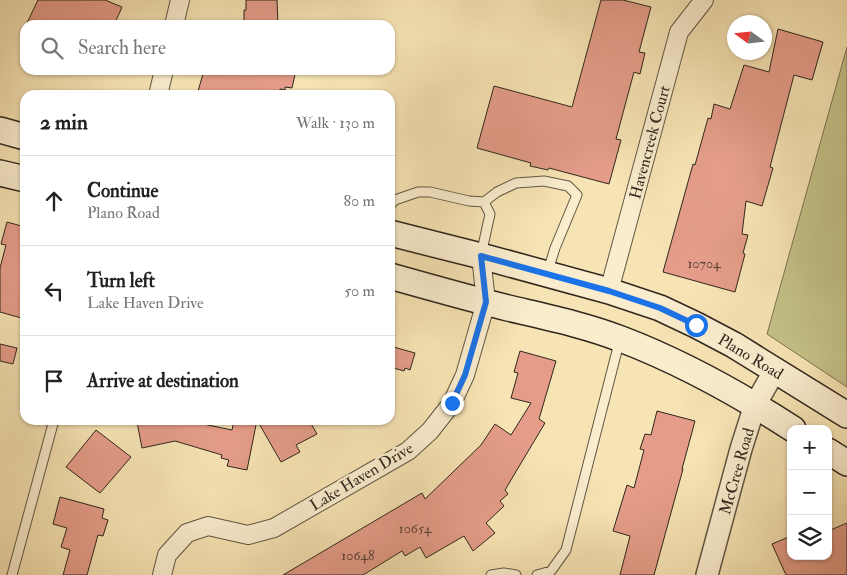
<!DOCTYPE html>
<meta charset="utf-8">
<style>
body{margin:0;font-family:"IM FELL Double Pica",serif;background:#f2f2f2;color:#222}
.controls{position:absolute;right:15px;bottom:15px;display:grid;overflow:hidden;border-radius:10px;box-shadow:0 1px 4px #0004}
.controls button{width:45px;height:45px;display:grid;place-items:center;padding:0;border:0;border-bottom:1px solid #e0e0e0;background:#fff;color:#222;font:25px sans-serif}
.compass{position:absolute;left:727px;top:15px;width:45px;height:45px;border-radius:50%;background:#fff;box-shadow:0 1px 4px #0004;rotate:285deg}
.stop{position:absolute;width:15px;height:15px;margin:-11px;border:4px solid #1a73e8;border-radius:50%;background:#fff}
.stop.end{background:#1a73e8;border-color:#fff;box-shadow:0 1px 5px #0008}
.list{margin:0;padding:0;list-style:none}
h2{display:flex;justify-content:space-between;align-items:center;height:65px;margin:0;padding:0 20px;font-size:21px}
h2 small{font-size:16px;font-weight:400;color:#767676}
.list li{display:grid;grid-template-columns:32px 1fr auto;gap:15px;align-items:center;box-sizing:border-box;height:90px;padding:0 20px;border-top:1px solid #e0e0e0}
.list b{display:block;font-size:19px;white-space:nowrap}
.list p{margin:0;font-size:16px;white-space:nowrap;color:#767676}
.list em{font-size:16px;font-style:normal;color:#767676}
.icon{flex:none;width:28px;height:28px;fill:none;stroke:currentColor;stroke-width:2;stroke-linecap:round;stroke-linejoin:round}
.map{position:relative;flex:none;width:847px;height:575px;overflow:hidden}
.search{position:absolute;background:#fff;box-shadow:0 1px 4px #0004;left:20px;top:20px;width:375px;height:55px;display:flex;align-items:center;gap:12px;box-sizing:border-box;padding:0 18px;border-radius:15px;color:#767676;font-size:19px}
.panel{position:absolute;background:#fff;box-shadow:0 1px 4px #0004;left:20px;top:90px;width:375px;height:335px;border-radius:15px}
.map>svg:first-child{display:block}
</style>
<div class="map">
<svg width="847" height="575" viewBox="0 0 847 575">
<rect width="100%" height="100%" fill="#f7e4b4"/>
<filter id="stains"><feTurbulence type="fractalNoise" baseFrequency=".004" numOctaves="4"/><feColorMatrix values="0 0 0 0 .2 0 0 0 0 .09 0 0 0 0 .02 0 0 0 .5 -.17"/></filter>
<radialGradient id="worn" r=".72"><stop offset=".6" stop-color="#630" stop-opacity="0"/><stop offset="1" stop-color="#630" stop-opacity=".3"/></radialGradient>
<path fill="#c4c288" stroke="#7a7452" d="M847 47V387L767 334Z"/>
<path fill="#e59d89" stroke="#2f261d" d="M38 0H105L122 7 114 25H26Z
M246 0H277L278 25H244V10H246Z
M601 0H623L651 7 639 52 645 53 640 74 634 72 616 139 621 140 609 184 549 168 548 170 530 166 531 163 477 148 494 86 572 107Z
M778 29 823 42 812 80 794 75 770 167 773 168 762 206 746 201 742 234 748 235 743 253 745 254 735 292 663 272 693 164 695 165 708 118 711 119 714 104 730 109 744 65 769 72Z
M204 70H296L292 88 285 87V90L280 89 279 95H197Z
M7 222 25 227V319L0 312V268L6 245 1 244Z
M0 344 17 348 13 364 0 361Z
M390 346 415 353 410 370 405 368 404 371 390 367Z
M520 351 556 361 539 419 545 423 505 490 508 494 500 501 504 506 486 523 495 533 473 551 464 536 426 558 420 547 405 556 402 551 363 575H283L422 493 425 499 481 445 495 424 511 435 531 403 511 398 518 373 514 372Z
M657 411 695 421 682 469H683L654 575H620L630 536 613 531 627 485 634 488 644 450 640 449 645 434 651 435Z
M138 420H184L232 430 234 420H257L247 470 227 466 229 460 221 458 222 455 175 441 142 448 137 422H139Z
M257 420H309L317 434 296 445 300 452 281 462Z
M96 430 131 457 100 493 66 467Z
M60 497 104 509 102 518 108 520 103 536 98 535 87 575H63L70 550 61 547 67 528 53 524Z
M847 523V575H786L772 544 791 536V556H828V531Z"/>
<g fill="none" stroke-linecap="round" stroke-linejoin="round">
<g stroke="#615643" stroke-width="11">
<path id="service" d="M390 205 395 200 418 192H430L469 201 484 202 497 192 516 183 544 181 568 186 577 195 555 248 547 274
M481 255 490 214 484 202
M12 575 54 420
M491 575 504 573 516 575
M537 575 551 571 566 550 620 339"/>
</g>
<g stroke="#615643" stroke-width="20">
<path id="minor" d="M174 25 180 0
M158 95 164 70
M609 291 679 32 704 0
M162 575 167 555 187 533 208 526 248 535 274 528 408 451 430 431 452 403 465 375 486 302 481 256"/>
</g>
<g stroke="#615643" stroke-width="24">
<path id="tertiary" d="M707 575 741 449 755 405 775 370"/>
</g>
<g stroke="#2f261d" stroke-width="28">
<path id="secondary" d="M0 130 25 137
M0 173 25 179
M390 233 481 256 609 291 660 308 696 325 734 345 847 415
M390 276C429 287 468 298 508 308 546 317 585 325 621 339 681 362 739 394 793 429
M828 451 847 463"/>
</g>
<use href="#service" stroke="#faedce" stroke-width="9"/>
<use href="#minor" stroke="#faedce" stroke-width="18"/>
<use href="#tertiary" stroke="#faedce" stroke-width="21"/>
<use href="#secondary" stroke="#faedce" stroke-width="25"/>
</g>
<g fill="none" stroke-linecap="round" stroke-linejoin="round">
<path stroke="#1a73e8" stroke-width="6" d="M452 403 465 375 486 302 481 256 609 291 660 308 696 325"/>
</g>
<g text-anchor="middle" stroke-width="5" stroke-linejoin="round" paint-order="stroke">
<g font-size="14" fill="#5c4438">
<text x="704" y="268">10704</text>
<text x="415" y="533">10654</text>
<text x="358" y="560">10648</text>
</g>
<g font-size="16" fill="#2f261d" stroke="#faedce">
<text transform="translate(649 142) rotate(-75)" y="6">Havencreek Court</text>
<text transform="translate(751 356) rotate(31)" y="6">Plano Road</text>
<text transform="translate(736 471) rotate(-74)" y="6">McCree Road</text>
<text transform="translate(361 476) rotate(-31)" y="6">Lake Haven Drive</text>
</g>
</g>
<rect width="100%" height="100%" filter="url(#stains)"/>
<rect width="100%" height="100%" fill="url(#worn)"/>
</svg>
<div class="controls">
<button>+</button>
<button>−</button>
<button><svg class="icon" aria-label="layers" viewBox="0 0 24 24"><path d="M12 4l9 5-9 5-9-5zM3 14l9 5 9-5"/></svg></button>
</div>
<svg class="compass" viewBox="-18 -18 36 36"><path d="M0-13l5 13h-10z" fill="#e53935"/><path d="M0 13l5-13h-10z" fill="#767676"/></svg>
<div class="stop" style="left:696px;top:325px"></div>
<div class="stop end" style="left:452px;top:403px"></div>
<div class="search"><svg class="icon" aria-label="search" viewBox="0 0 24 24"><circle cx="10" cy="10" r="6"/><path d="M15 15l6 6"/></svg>Search here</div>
<section class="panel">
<h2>2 min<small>Walk · 130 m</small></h2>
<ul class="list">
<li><svg class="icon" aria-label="ahead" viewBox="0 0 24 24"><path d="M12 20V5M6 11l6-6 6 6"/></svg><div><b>Continue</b><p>Plano Road</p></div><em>80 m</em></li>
<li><svg class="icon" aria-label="left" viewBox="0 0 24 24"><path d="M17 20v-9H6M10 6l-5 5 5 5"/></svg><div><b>Turn left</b><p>Lake Haven Drive</p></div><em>50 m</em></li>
<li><svg class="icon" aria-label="arrive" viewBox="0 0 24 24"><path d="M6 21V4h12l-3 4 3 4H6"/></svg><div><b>Arrive at destination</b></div></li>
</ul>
</section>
</div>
